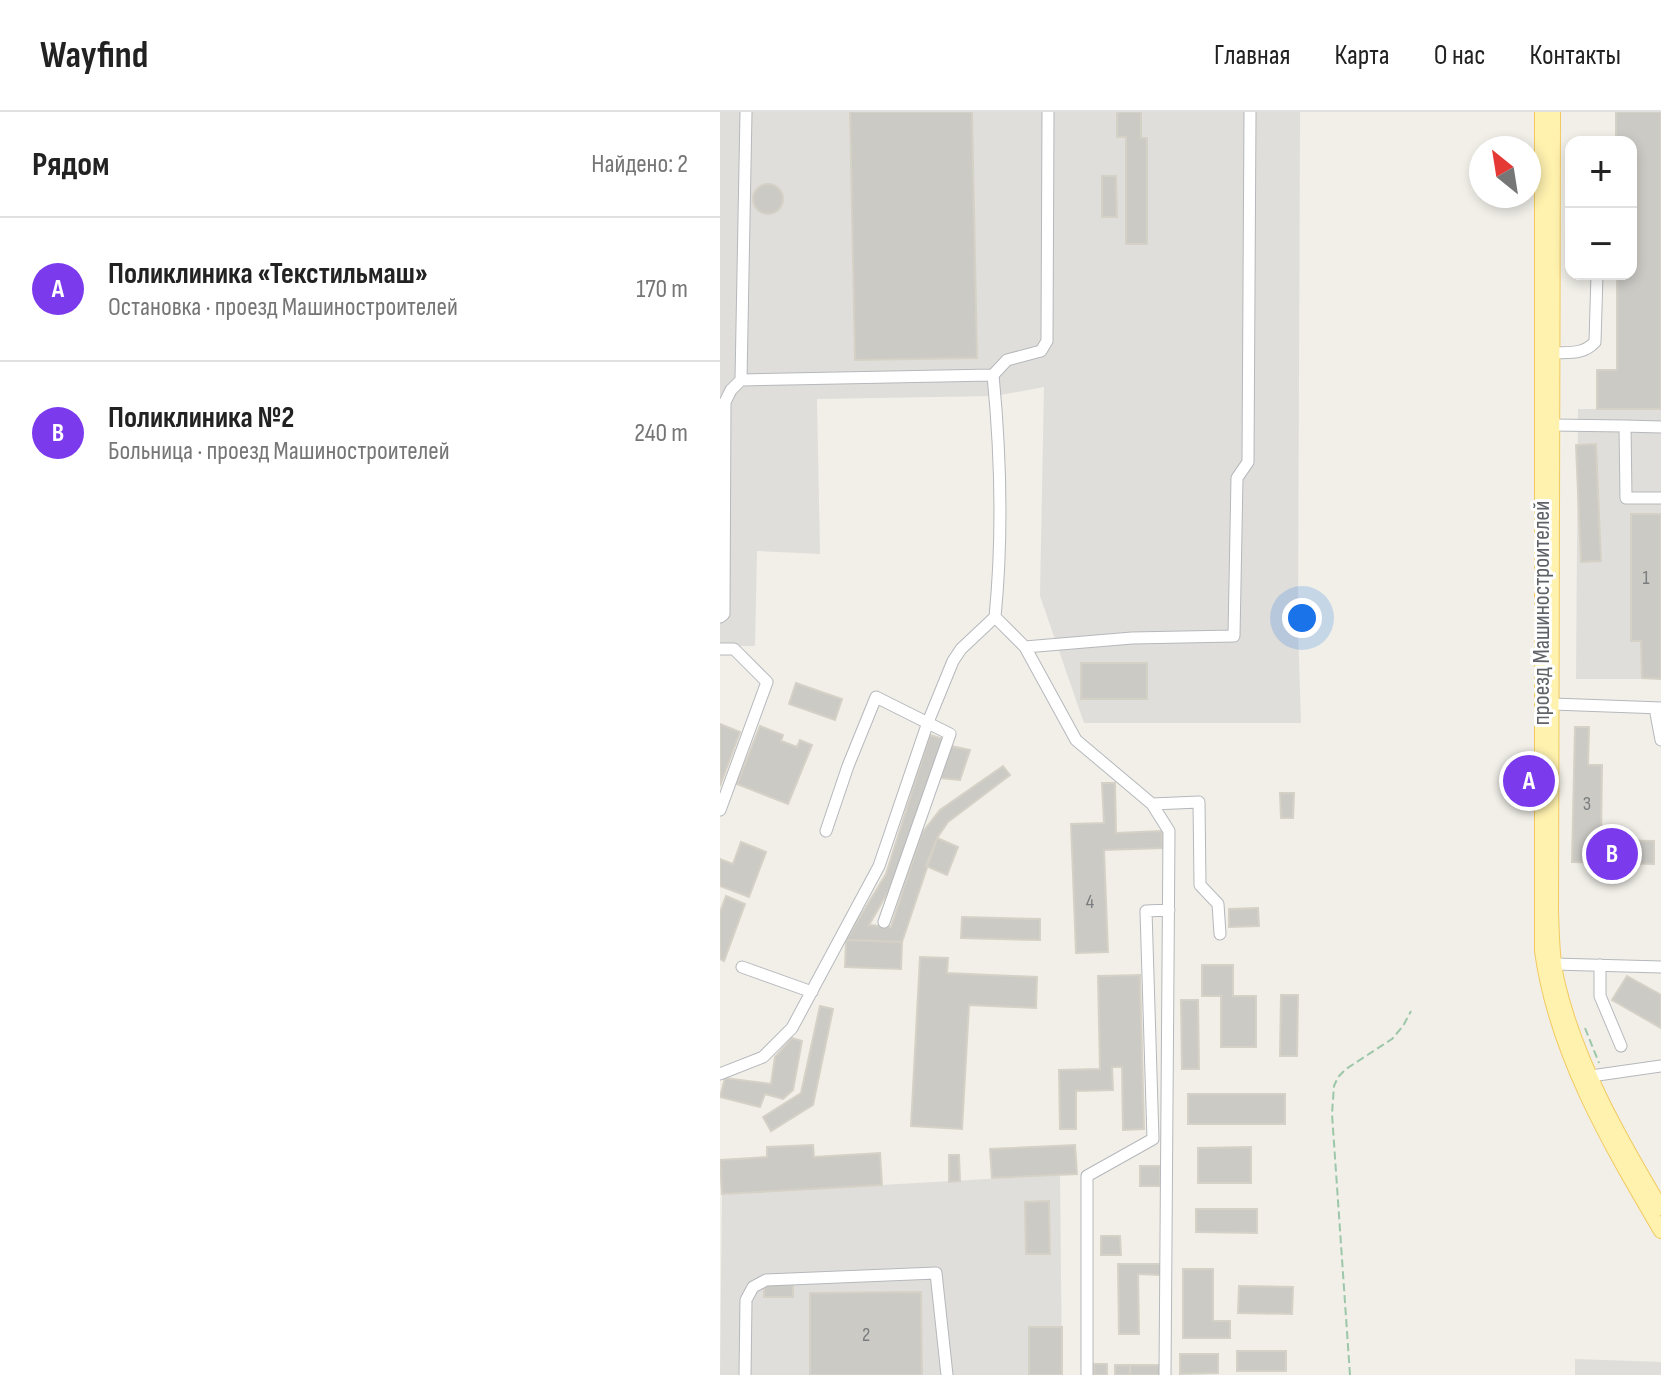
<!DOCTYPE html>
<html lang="ru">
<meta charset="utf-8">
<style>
body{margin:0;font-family:"Sofia Sans Condensed",sans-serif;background:#f2f2f2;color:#222}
.controls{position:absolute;right:24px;top:24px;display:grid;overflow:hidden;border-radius:16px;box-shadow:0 4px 12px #0003}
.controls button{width:72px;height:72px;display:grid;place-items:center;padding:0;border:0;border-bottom:2px solid #e0e0e0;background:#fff;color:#222;font:40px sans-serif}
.compass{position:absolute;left:749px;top:24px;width:72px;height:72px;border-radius:50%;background:#fff;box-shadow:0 4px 12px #0003;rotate:330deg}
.you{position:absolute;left:582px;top:506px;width:28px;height:28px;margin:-20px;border:6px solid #fff;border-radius:50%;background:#1a73e8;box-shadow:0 0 0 12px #1a73e833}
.badge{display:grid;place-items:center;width:52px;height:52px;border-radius:50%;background:#7c3aed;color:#fff;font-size:26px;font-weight:700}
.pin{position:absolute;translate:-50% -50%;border:4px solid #fff;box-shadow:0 2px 8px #0006}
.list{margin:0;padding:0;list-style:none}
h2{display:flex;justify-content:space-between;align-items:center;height:104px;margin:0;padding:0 32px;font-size:34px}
h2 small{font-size:26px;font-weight:400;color:#767676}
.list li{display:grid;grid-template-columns:52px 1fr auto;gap:24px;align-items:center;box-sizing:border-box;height:144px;padding:0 32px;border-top:2px solid #e0e0e0}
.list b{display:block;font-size:30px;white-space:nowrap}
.list p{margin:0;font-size:26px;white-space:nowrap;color:#767676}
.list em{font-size:26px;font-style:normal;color:#767676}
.map{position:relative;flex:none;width:941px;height:1263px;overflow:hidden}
header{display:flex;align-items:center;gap:48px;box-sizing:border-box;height:112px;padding:0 40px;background:#fff;border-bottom:2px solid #e0e0e0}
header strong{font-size:38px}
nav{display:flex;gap:44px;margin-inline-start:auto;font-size:28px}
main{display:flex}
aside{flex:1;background:#fff}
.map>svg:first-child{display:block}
</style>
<header>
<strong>Wayfind</strong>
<nav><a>Главная</a><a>Карта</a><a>О нас</a><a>Контакты</a></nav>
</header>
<main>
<aside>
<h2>Рядом<small>Найдено: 2</small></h2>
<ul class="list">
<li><span class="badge">A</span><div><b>Поликлиника «Текстильмаш»</b><p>Остановка · проезд Машиностроителей</p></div><em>170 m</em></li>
<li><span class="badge">B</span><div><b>Поликлиника №2</b><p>Больница · проезд Машиностроителей</p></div><em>240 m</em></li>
</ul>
</aside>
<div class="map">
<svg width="941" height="1263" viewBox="0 0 941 1263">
<rect width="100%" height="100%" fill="#f1efe8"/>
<path fill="#e0deda" d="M0 0H580L578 517 581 611H364L320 484 324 275 275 284 97 287 100 442 37 439 35 534H0Z
M941 0V567H856L858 297H877V258L897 257V162H911V30Z
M340 1063 342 1263H0L2 1082Z
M855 1247 941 1250V1263H855Z"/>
<path fill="#cccac5" stroke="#d6d1c6" stroke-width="2" d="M130 0H252L257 246 135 248Z
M397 0H421V26H427V132H406V25H397Z
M896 0H941V297H877V258H897V162H911V30H896Z
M382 64H396L397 105H382Z
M33 87a15 15 0 1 1 30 0a15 15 0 1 1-30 0Z
M876 332 881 449 861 450 856 333Z
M911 402H941V567L922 566 921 529H911Z
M361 551H427V587H361Z
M76 571 122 587 115 608 69 592Z
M0 612 20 620 0 674Z
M40 614 63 623 61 629 77 635 80 628 92 633 68 692 17 672Z
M855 615H869L868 653H882L881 728 934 729V752L852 750Z
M210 623 223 627 176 766 149 813 171 815 202 721 220 698 283 654 290 663 228 710 217 726 182 830 126 828 166 762Z
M231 634 250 638 240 668 219 666Z
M382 671H395L396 721 442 719 443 736 384 738 388 840 356 841 351 712 384 711Z
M560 681H574L573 706H561Z
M217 726 238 735 227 763 206 754Z
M21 730 46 740 29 785 0 774V747L13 752Z
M6 784 25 792 4 849 0 847V800Z
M538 796 539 814 509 815V797Z
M242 805 320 807V828L241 826Z
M126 828 182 830 181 857 125 855Z
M200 845 228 846 227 861 317 865 316 896 249 893 242 1017 191 1014Z
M482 853H513V884H536V935H501V884H482Z
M420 863 424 1017 403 1018 402 955H392L393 978 356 979V1017H340L339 958 380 957 378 864Z
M907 864 941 883V916L892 888Z
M561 883H578L577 944H560Z
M461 888H478L479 957H462Z
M100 894 113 897 93 993 51 1019 43 1005 81 981Z
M72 926 82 929 73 978 63 987 45 982 40 995 0 985 5 966 51 972 55 945Z
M468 982H565V1012H468Z
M93 1033 94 1045 160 1041 162 1073 2 1082 0 1048 47 1045V1035Z
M355 1033 357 1062 272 1066 270 1037Z
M531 1035V1071H478V1036Z
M229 1043H239L240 1069 229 1070Z
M420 1054H440V1074H420Z
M329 1089 330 1142H306L305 1090Z
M476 1097H537V1121L476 1120Z
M381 1124H400L401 1143H381Z
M398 1152H441V1163L418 1162 419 1222H399Z
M463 1157H493V1209H510V1226H463Z
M44 1173H73V1185H44Z
M519 1174 573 1175 572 1202 518 1201Z
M201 1180 202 1263H90V1181Z
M309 1215H342V1263H309Z
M517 1239H566V1259H517Z
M460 1242H498V1261L460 1262Z
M374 1252H387V1263H374Z
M395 1253H410V1263H395Z
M410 1253H440V1263H410Z"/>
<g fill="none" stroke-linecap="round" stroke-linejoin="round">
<g stroke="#b5b8bc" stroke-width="13">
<path id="minor" d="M832 241C849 240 863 243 875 230L877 162
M21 268 26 0
M832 313 905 314
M941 315 905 314 906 386H941
M0 505 4 502 5 290 11 278 21 268 273 263
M275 505 305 535 356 628 432 692 449 719 445 1263
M305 535 412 526 514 524 517 366 528 350 530 0
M0 537H14L47 570 0 698
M833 592 941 596
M935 596 941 628
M432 692 479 690 480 773 498 792 500 822
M106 719 128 654 156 585 230 622 164 810
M834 852 941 855
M880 853V884L901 934
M22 855 92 880
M0 962 43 945 72 916 159 754 208 610 233 549 241 537 275 505C283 424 281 345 273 263L287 248 321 239 327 229 328 0
M871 964 941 954
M25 1263 26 1188 33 1175 46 1168 216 1161 227 1263
M367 1263V1064L433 1027 426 799 449 798"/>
</g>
<g stroke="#f2c960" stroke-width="16">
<path id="major" d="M822 0V839C836 941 890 1032 941 1119
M833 0 831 800C832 824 832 849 838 873 857 952 900 1027 941 1096"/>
</g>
<path stroke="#9cc7a9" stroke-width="2" stroke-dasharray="8 4" stroke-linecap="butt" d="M865 916 879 951
M630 1263 612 1002 614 974 618 965 626 957 672 927 683 914 691 899"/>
<use href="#minor" stroke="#fff" stroke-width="11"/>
<use href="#major" stroke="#fff2af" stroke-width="14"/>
</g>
<g text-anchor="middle" stroke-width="6" stroke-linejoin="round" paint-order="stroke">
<g font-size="20" fill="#7a7d7f">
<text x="926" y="472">1</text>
<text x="867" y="698">3</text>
<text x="370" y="796">4</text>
<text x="146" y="1229">2</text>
</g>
<g font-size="24" fill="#5f6368" stroke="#fff">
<text transform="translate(821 501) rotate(-90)" y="8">проезд Машиностроителей</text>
</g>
</g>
</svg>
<div class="controls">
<button>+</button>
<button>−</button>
</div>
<svg class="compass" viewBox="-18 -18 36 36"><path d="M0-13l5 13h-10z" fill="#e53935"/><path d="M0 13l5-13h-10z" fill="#767676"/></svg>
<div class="you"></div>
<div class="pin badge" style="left:809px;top:669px">A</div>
<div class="pin badge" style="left:892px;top:742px">B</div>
</div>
</main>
